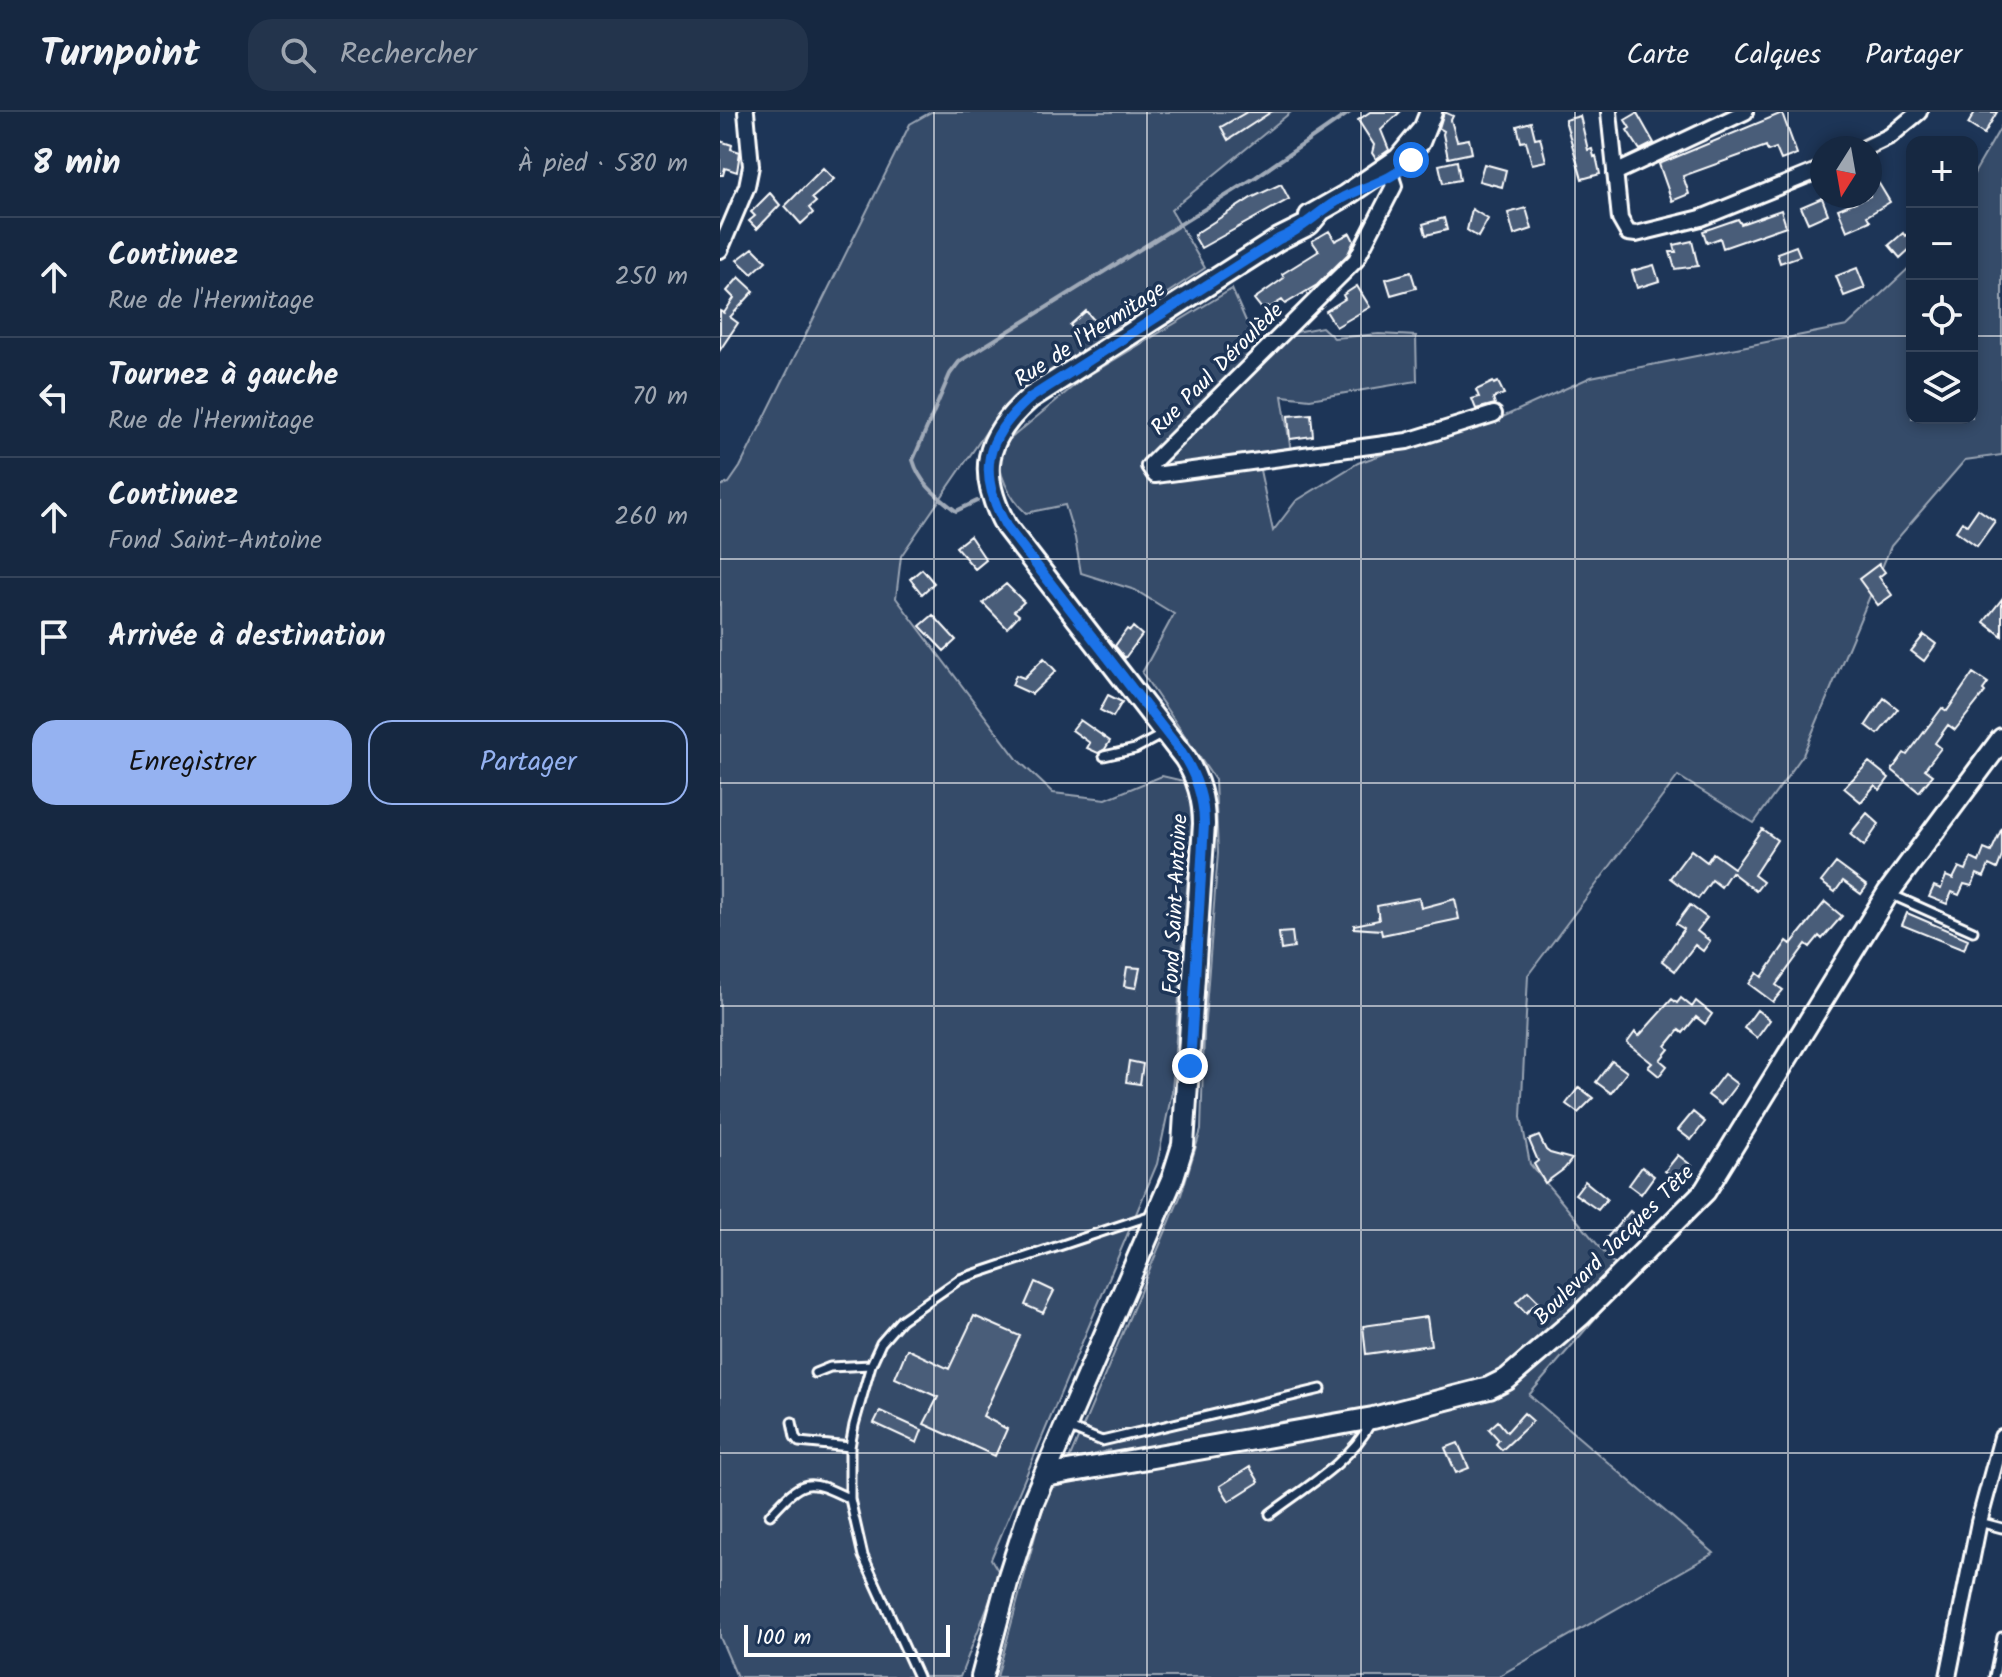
<!DOCTYPE html>
<html lang="fr">
<meta charset="utf-8">
<style>
body{margin:0;font-family:Kalam,sans-serif;background:#23344c;color:#f1f3f6}
.controls{position:absolute;right:24px;top:24px;display:grid;overflow:hidden;border-radius:16px;box-shadow:0 4px 12px #0003}
.controls button{width:72px;height:72px;display:grid;place-items:center;padding:0;border:0;border-bottom:2px solid #35445a;background:#162841;color:#f1f3f6;font:40px sans-serif}
.compass{position:absolute;left:1090px;top:24px;width:72px;height:72px;border-radius:50%;background:#162841;box-shadow:0 4px 12px #0003;rotate:191deg}
.scale{position:absolute;left:24px;bottom:20px;width:206px;box-sizing:border-box;padding-left:8px;border:4px solid #fff;border-top:0;font-size:22px;line-height:28px;white-space:nowrap;color:#fff;-webkit-text-stroke:6px #1d3557;paint-order:stroke}
.stop{position:absolute;width:24px;height:24px;margin:-18px;border:6px solid #1a73e8;border-radius:50%;background:#fff}
.stop.end{background:#1a73e8;border-color:#fff;box-shadow:0 2px 8px #0008}
.list{margin:0;padding:0;list-style:none}
h2{display:flex;justify-content:space-between;align-items:center;height:104px;margin:0;padding:0 32px;font-size:34px}
h2 small{font-size:26px;font-weight:400;color:#9ea6b1}
.list li{display:grid;grid-template-columns:52px 1fr auto;gap:24px;align-items:center;box-sizing:border-box;height:120px;padding:0 32px;border-top:2px solid #35445a}
.list b{display:block;font-size:30px;white-space:nowrap}
.list p{margin:0;font-size:26px;white-space:nowrap;color:#9ea6b1}
.list em{font-size:26px;font-style:normal;color:#9ea6b1}
.actions{display:flex;gap:16px;padding:24px 32px}
.actions a{flex:1;padding:18px 0;border:2px solid #95b2f1;border-radius:24px;text-align:center;font-size:28px;color:#95b2f1}
.actions .main{background:#95b2f1;color:#111}
.icon{flex:none;width:44px;height:44px;fill:none;stroke:currentColor;stroke-width:2;stroke-linecap:round;stroke-linejoin:round}
.map{position:relative;flex:none;width:1282px;height:1565px;overflow:hidden}
header{display:flex;align-items:center;gap:48px;box-sizing:border-box;height:112px;padding:0 40px;background:#162841;border-bottom:2px solid #35445a}
header strong{font-size:38px}
nav{display:flex;gap:44px;margin-inline-start:auto;font-size:28px}
.search{width:560px;height:72px;background:#23344c;display:flex;align-items:center;gap:20px;box-sizing:border-box;padding:0 28px;border-radius:24px;color:#9ea6b1;font-size:30px}
main{display:flex}
aside{flex:1;background:#162841}
.map>svg:first-child{display:block}
</style>
<header>
<strong>Turnpoint</strong>
<div class="search"><svg class="icon" aria-label="search" viewBox="0 0 24 24"><circle cx="10" cy="10" r="6"/><path d="M15 15l6 6"/></svg>Rechercher</div>
<nav><a>Carte</a><a>Calques</a><a>Partager</a></nav>
</header>
<main>
<aside>
<h2>8 min<small>À pied · 580 m</small></h2>
<ul class="list">
<li><svg class="icon" aria-label="ahead" viewBox="0 0 24 24"><path d="M12 20V5M6 11l6-6 6 6"/></svg><div><b>Continuez</b><p>Rue de l'Hermitage</p></div><em>250 m</em></li>
<li><svg class="icon" aria-label="left" viewBox="0 0 24 24"><path d="M17 20v-9H6M10 6l-5 5 5 5"/></svg><div><b>Tournez à gauche</b><p>Rue de l'Hermitage</p></div><em>70 m</em></li>
<li><svg class="icon" aria-label="ahead" viewBox="0 0 24 24"><path d="M12 20V5M6 11l6-6 6 6"/></svg><div><b>Continuez</b><p>Fond Saint-Antoine</p></div><em>260 m</em></li>
<li><svg class="icon" aria-label="arrive" viewBox="0 0 24 24"><path d="M6 21V4h12l-3 4 3 4H6"/></svg><div><b>Arrivée à destination</b></div></li>
</ul>
<div class="actions"><a class="main">Enregistrer</a><a>Partager</a></div>
</aside>
<div class="map">
<svg width="1282" height="1565" viewBox="0 0 1282 1565">
<rect width="100%" height="100%" fill="#1d3557"/>
<filter id="ink" filterUnits="userSpaceOnUse"><feTurbulence type="fractalNoise" baseFrequency=".0125" numOctaves="2"/><feDisplacementMap in="SourceGraphic" scale="16" xChannelSelector="R" yChannelSelector="G"/><feConvolveMatrix kernelMatrix="1 2 1 2 8 2 1 2 1" color-interpolation-filters="sRGB"/></filter>
<g filter="url(#ink)">
<path fill="#364b69" stroke="#9aa5b4" stroke-width="2" d="M211 0H571L451 98 485 156 393 217 275 307 181 444 176 486 298 648 333 681 386 687 442 664 468 670 472 710 452 980 437 1052 271 1447 280 1462 240 1565H17L0 1525V374L9 371 20 355 190 12Z
M1282 13V343L1245 348 1171 434 1083 643 1034 711 958 664 808 863 801 1005 810 1052 892 1150 917 1158 809 1283 994 1441 777 1565H277L321 1402 334 1371 390 1338 348 1350 461 1083 481 1018 484 921 498 741 495 668 422 561 454 502 415 478 361 461 355 426 345 393 306 401C288 385 278 361 278 337L361 268 512 177 536 232 546 243 576 220 602 215 614 226 659 222 696 224 697 269 590 287 562 284 571 339 537 344 553 419 576 389 638 351 692 332 776 308 871 265 1127 214 1192 153V306H1252V65Z"/>
<g fill="none" stroke-linecap="round" stroke-linejoin="round">
<path stroke="#a0aab8" stroke-width="4" d="M257 389 236 399C217 384 200 372 193 348L230 262 239 250 536 65 630 0"/>
</g>
<path fill="#4a5d79" stroke="#fff" stroke-width="2" d="M527 0H551L508 28 501 15Z
M650 0H680L661 18 669 38 656 47 652 41 654 33 638 8Z
M724 0 733 4 731 8 737 29 749 27 752 41 728 46 723 22 724 19 719 16Z
M1255 0H1277L1264 22 1248 12Z
M917 1 934 31 920 38 907 18 910 16 905 8Z
M1062 1 1077 42 1061 48 1056 36 1048 39 1046 34 963 64 969 82 952 89 939 52Z
M860 4 868 38 872 37 874 45 876 44 880 62 862 67 845 8Z
M811 10 815 26 820 25 826 49 812 52 806 29 801 30 797 14Z
M0 29 12 33 11 37 20 40 17 60 5 56 3 63H0Z
M737 49 740 68 723 71 719 53Z
M764 52 786 58 782 75 759 69Z
M103 56 114 67 92 86 96 90 89 96 93 101 81 112 65 94Z
M1158 70 1170 90 1147 104 1150 109 1127 119 1118 97 1150 84V74Z
M561 72 569 87 481 136 474 124 478 120 531 86Z
M50 81 60 93 37 117 29 109 35 104 31 100Z
M1102 86 1108 102 1088 111 1081 95Z
M806 96 812 117 794 123 788 101Z
M752 97 768 107 758 125 747 118Z
M1061 98 1066 114 1003 136 1000 126 987 131 983 119 1018 107 1021 112Z
M724 106 727 118 706 123 703 112Z
M1192 118V135L1180 146 1169 133 1183 121 1185 124Z
M609 119 615 129 630 121 634 129 628 142 597 173 565 192 562 188 549 196 548 194 542 197 534 187 564 166 562 162 599 139 592 129Z
M972 129 978 154 955 157 950 140H956L954 133Z
M1076 134 1080 144 1060 151 1057 141Z
M33 136 46 149 32 162 17 148Z
M934 153 939 169 917 176 912 159Z
M1137 156 1145 176 1124 184 1116 164Z
M691 160 696 176 671 183 666 167Z
M19 165 34 179 10 205 18 211 0 238V199L4 201 14 186 7 179Z
M637 174 650 195 616 215 606 199 625 187 623 183Z
M366 199 381 216 365 230 350 213Z
M773 270 774 272 778 270 784 282 773 286 775 292 756 297 752 287 759 285 756 278Z
M591 302 593 324 570 327 568 304Z
M1258 397 1275 409 1257 434 1236 419 1242 410 1247 413Z
M250 424 266 448 255 457 236 435Z
M1159 452 1165 460 1159 465 1172 483 1158 493 1139 467Z
M202 457 214 471 202 482 190 467Z
M286 472 304 490 294 499 299 503 287 516 263 491Z
M1282 487V524L1264 510Z
M213 503 236 528 224 539 200 514Z
M413 515 422 523 405 546 395 534 407 517 410 519Z
M1204 523 1216 532 1204 549 1191 539Z
M324 546 336 559 312 582 292 573 296 563 304 566Z
M1253 561 1268 571 1263 578 1265 580 1235 618 1228 613 1215 631 1221 636 1205 657 1213 663 1199 680 1172 658 1184 641 1187 643 1222 596 1227 599Z
M388 583 402 590 393 605 380 598Z
M1164 586 1178 597 1158 622 1146 613Z
M360 608 390 629 385 637 378 641 367 636 370 631 352 618Z
M1149 650 1169 666 1160 678 1155 673 1141 690 1124 676Z
M1147 701 1159 712 1144 734 1130 722Z
M1282 716V744L1277 757 1269 753 1264 765 1257 762 1252 774 1244 772 1239 783 1232 780 1227 792 1209 785 1214 774 1221 777 1226 764 1233 767 1239 755 1246 758 1251 746 1259 750 1264 737 1271 740Z
M1042 717 1057 728 1034 763 1043 770 1036 779 1011 760 1001 775 992 768 978 787 950 766 971 738 987 750 993 741 1014 756Z
M1116 751 1147 774 1141 782 1123 769 1115 780 1101 770Z
M699 786 701 796 735 787 739 807 662 823 661 818 634 816V813L659 808 657 794Z
M1105 790 1122 804 1102 827 1099 824 1090 835 1086 832 1056 873 1063 878 1053 890 1029 872 1037 861 1042 865 1067 829 1071 832Z
M970 793 987 806 977 819 990 829 983 839 975 833 955 859 942 849 964 817 956 812Z
M1187 801 1248 827 1244 838 1182 813Z
M572 820 574 836 561 838 559 821Z
M407 855 420 856 416 876 404 874Z
M961 886 972 895 976 889 992 902 985 912 976 905 963 921 959 918 946 934 949 937 940 948 947 954 939 964 928 955 932 951 907 931 915 920 919 924 952 887 957 891Z
M1037 898 1050 908 1037 926 1024 916Z
M409 949 423 952 420 972 406 970Z
M892 949 907 960 891 981 876 970Z
M1004 962 1017 972 1001 993 988 983Z
M859 975 873 986 858 1001 846 992Z
M973 1000 985 1010 971 1028 958 1018Z
M819 1024 826 1038 830 1041 852 1047 844 1057 825 1071 814 1052 818 1049 809 1028Z
M958 1043 972 1054 959 1070 945 1059Z
M922 1055 934 1064 921 1082 909 1073Z
M865 1069 887 1087 878 1098 855 1082Z
M910 1099 920 1108 891 1137 884 1129Z
M315 1170 334 1179 323 1201 305 1193Z
M808 1179 818 1189 806 1201 796 1190Z
M254 1204 300 1224 263 1304 287 1317 275 1344 204 1312 218 1285 175 1266 187 1237 229 1257Z
M707 1205 711 1233 646 1242 643 1214Z
M160 1299 202 1318 197 1331 154 1311Z
M804 1301 813 1309 782 1338 776 1332 779 1328 769 1317 778 1309 787 1320Z
M738 1331 749 1356 736 1361 725 1336Z
M530 1355 539 1370 509 1389 500 1374Z"/>
<g fill="none" stroke-linecap="round" stroke-linejoin="round">
<g stroke="#fff" stroke-width="13">
<path id="lane" d="M384 644 415 637 445 621
M1170 782 1253 819
M95 1261 110 1255 151 1253
M72 1310 75 1325 79 1330 130 1335
M347 1315 382 1329 601 1277
M550 1402C584 1376 630 1350 650 1312
M50 1403C83 1367 86 1365 130 1387
M1259 1410 1282 1416
M198 1565 143 1444 130 1387V1335L134 1313 151 1253 161 1231 181 1208 240 1167 432 1103
M1274 1565 1282 1525"/>
</g>
<g stroke="#fff" stroke-width="20">
<path id="street" d="M889 0 900 107 908 121 916 122 981 106 1102 57
M1145 36 1170 24 1199 0
M668 55 674 74 636 148 429 354 435 363 687 329 774 302
M895 61 1025 0
M0 138 27 74 31 54 26 0
M1228 1565 1259 1410 1282 1325"/>
</g>
<g stroke="#fff" stroke-width="26">
<path id="secondary" d="M699 30 711 0
M590 104 625 84 679 47 703 18
M325 1364 653 1306 769 1276 787 1267 860 1204 985 1079 1168 781 1282 627
M262 1565 288 1467 312 1392 453 1065 463 1033 484 712C484 688 478 666 465 646L286 414C257 361 264 326 310 286L559 127 589 112 599 100"/>
</g>
<use href="#lane" stroke="#1d3557" stroke-width="7"/>
<use href="#street" stroke="#1d3557" stroke-width="14"/>
<use href="#secondary" stroke="#1d3557" stroke-width="20"/>
</g>
</g>
<g fill="none" stroke-linecap="round" stroke-linejoin="round" filter="url(#ink)">
<path stroke="#1a73e8" stroke-width="10" d="M470 954 484 712C484 684 475 660 459 637L286 414C257 361 264 326 310 286L559 127C584 117 600 97 624 85 647 73 673 69 691 48"/>
</g>
<path fill="none" stroke="#fff" stroke-width="2" stroke-opacity="0.55" d="M214 0V1565M427 0V1565M641 0V1565M855 0V1565M1068 0V1565M0 224H1192M1252 224H1282M0 447H1282M0 671H1282M0 894H1282M0 1118H1282M0 1341H1282"/>
<g text-anchor="middle" stroke-width="7" stroke-linejoin="round" paint-order="stroke">
<g font-size="22" fill="#fff" stroke="#1d3557">
<text transform="translate(369 221) rotate(-33)" y="8">Rue de l'Hermitage</text>
<text transform="translate(496 256) rotate(-45)" y="8">Rue Paul Déroulède</text>
<text transform="translate(454 792) rotate(-87)" y="8">Fond Saint-Antoine</text>
<text transform="translate(893 1132) rotate(-45)" y="8">Boulevard Jacques Tête</text>
</g>
</g>
</svg>
<div class="controls">
<button>+</button>
<button>−</button>
<button><svg class="icon" aria-label="locate" viewBox="0 0 24 24"><circle cx="12" cy="12" r="6"/><path d="M12 2v4M12 18v4M2 12h4M18 12h4"/></svg></button>
<button><svg class="icon" aria-label="layers" viewBox="0 0 24 24"><path d="M12 4l9 5-9 5-9-5zM3 14l9 5 9-5"/></svg></button>
</div>
<svg class="compass" viewBox="-18 -18 36 36"><path d="M0-13l5 13h-10z" fill="#e53935"/><path d="M0 13l5-13h-10z" fill="#9ea6b1"/></svg>
<div class="scale">100 m</div>
<div class="stop" style="left:691px;top:48px"></div>
<div class="stop end" style="left:470px;top:954px"></div>
</div>
</main>
